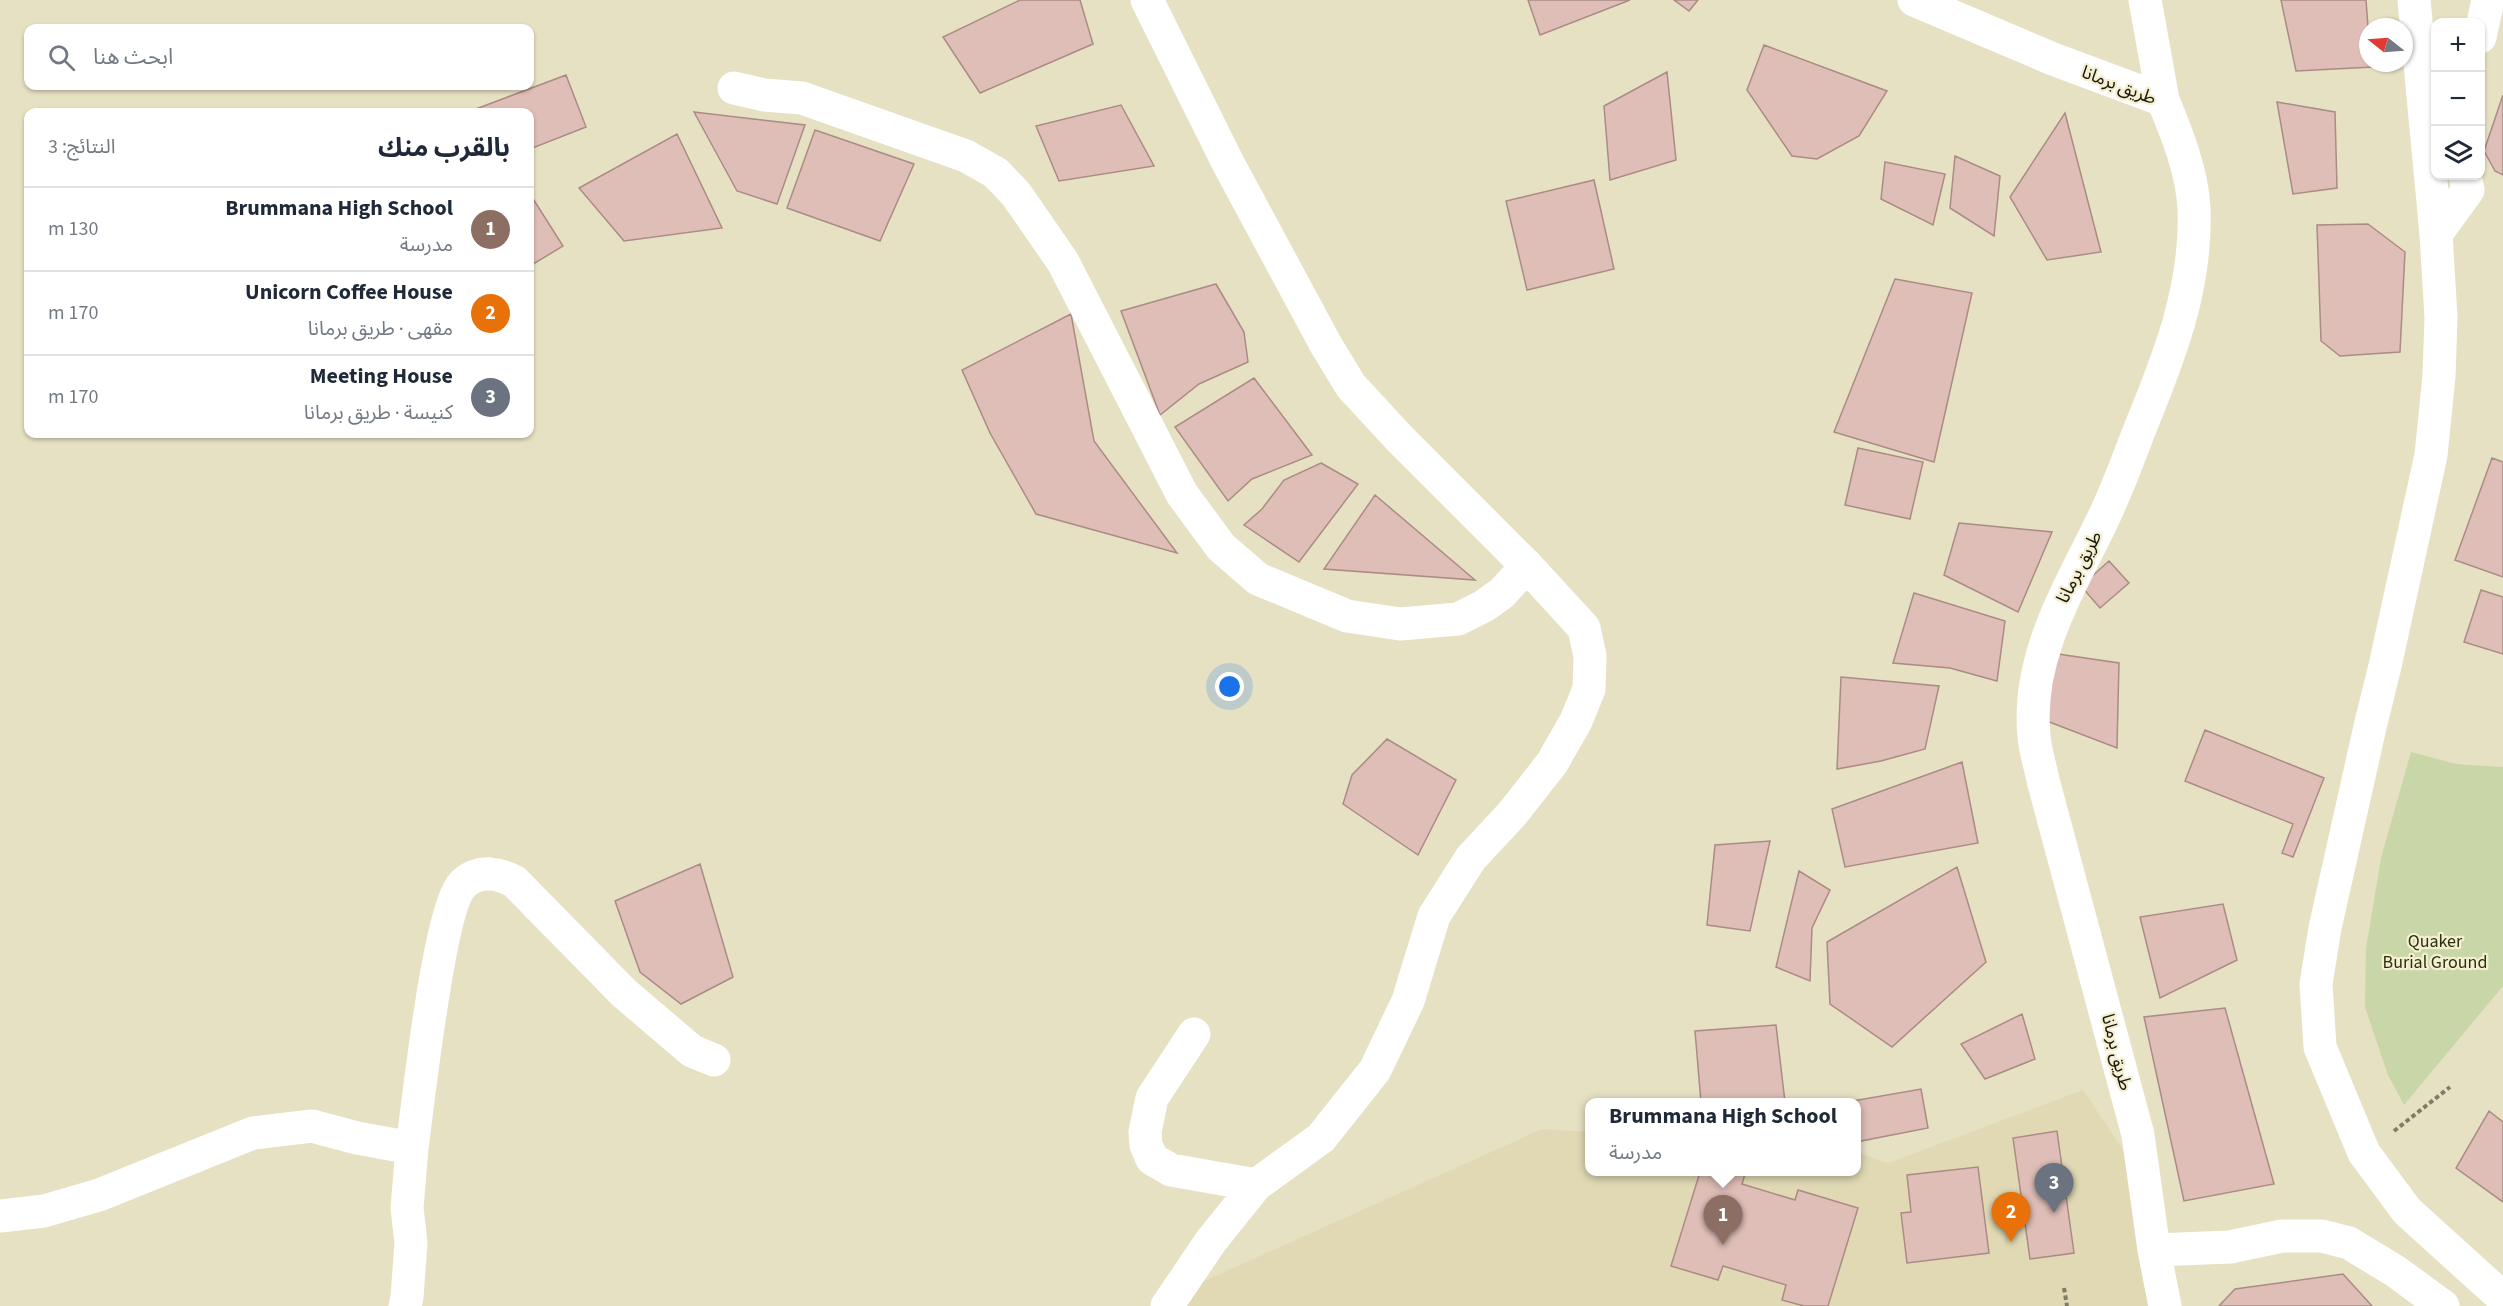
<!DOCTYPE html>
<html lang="ar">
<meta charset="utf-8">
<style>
body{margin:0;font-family:"Source Sans 3","Noto Sans Arabic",sans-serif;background:#f2f2f3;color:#1f2937;direction:rtl}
.controls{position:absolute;right:18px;top:18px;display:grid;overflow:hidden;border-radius:12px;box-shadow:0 2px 4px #0004}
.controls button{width:54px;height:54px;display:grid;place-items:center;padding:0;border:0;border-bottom:2px solid #e0e1e3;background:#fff;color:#1f2937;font:30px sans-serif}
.compass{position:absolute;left:2359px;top:18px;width:54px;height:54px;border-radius:50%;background:#fff;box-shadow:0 2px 4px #0004;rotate:287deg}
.you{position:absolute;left:1230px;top:687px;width:21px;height:21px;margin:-15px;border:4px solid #fff;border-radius:50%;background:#1a73e8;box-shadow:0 0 0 9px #1a73e833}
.badge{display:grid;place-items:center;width:39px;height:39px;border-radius:50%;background:#b45309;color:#fff;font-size:20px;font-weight:700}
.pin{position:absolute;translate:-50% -50px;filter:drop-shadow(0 2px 3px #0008)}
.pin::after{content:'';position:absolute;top:32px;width:21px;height:18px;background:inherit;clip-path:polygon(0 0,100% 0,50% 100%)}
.popup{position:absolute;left:1585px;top:1098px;width:276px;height:78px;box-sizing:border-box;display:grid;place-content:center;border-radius:12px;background:#fff;filter:drop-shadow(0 2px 4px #0005);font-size:20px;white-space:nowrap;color:#747a83}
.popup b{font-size:22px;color:#1f2937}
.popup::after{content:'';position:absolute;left:50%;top:100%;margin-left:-12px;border:12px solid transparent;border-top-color:#fff}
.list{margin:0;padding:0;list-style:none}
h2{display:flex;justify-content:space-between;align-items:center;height:78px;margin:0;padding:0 24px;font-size:26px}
h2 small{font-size:20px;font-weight:400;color:#747a83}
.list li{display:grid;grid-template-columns:39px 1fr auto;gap:18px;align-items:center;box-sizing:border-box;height:84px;padding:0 24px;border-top:2px solid #e0e1e3}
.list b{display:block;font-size:22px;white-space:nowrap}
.list p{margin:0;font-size:20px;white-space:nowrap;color:#747a83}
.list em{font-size:20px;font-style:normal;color:#747a83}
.icon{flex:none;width:33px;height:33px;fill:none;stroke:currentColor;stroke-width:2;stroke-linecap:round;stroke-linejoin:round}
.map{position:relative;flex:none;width:2503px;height:1306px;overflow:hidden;direction:ltr}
.search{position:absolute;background:#fff;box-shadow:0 2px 4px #0004;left:24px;top:24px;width:510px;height:66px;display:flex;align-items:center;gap:15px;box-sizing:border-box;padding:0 21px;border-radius:12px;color:#747a83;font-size:22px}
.panel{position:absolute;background:#fff;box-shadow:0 2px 4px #0004;left:24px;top:108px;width:510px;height:330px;border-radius:12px;direction:rtl}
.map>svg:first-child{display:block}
</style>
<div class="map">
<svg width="2503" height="1306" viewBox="0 0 2503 1306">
<rect width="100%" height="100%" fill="#e7e1c4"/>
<path fill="#e0d9b4" d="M2083 1090 2146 1184 2174 1306H1149L1542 1129 1589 1132 1590 1172H1856L1857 1152 1888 1163Z"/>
<path fill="#c9d6a8" d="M2411 752 2456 764 2503 767V986L2404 1105 2388 1075 2365 1007 2366 948 2381 858Z"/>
<path fill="#dfbeb7" stroke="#ab8b85" stroke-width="1.5" d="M1020 0H1080L1093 44 980 93 943 37Z
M1528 0H1630L1540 35Z
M1674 0H1698L1689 11Z
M2281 0H2366L2368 27V63H2372L2373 67 2296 71Z
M1764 45 1887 91 1859 136 1817 159 1792 156 1747 90Z
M1667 72 1676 160 1610 180 1604 106Z
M566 75 586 127 530 149V112H468Z
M2503 95V175L2495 171 2484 151Z
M2277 102 2335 112 2337 188 2293 194Z
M1121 105 1154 166 1059 181 1036 126Z
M694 112 805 125 777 204 737 191Z
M2065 113 2101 252 2047 260 2010 197Z
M815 130 914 164 880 241 787 208Z
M677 134 722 228 624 241 579 188Z
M1955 156 2000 176 1994 236 1950 208Z
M1885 162 1945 174 1933 225 1881 199Z
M1594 180 1614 269 1527 290 1506 201Z
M530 194 563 246 530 266Z
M2368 224 2405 252 2400 352 2340 356 2321 341 2317 225Z
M1895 279 1972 293 1934 462 1834 432Z
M1216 284 1244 332 1248 362 1199 384 1160 415 1121 311Z
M1071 314 1094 441 1177 553 1036 514 990 433 962 370Z
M1254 378 1312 455 1252 479 1228 501 1175 427Z
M1858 448 1923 462 1910 519 1845 505Z
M2492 458 2503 462V577L2455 560Z
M1321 463 1358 484 1299 562 1244 525 1262 509 1284 480Z
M1375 495 1475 580 1324 569Z
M1959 523 2052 532 2018 612 1944 575Z
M2109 561 2129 583 2100 608 2081 586Z
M2481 590 2503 597V654L2464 642Z
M1914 593 2005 621 1997 681 1950 668 1893 663Z
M2058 654 2119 663 2117 748 2044 720Z
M1841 677 1939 686 1925 749 1881 761 1837 769Z
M2205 730 2324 778 2293 857 2282 853 2293 824 2185 781Z
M1387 739 1456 780 1418 855 1343 804 1352 775Z
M1962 762 1978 843 1845 867 1832 809Z
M1770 841 1750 931 1707 925 1715 845Z
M700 864 733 977 681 1004 640 972 615 901Z
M1957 867 1986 962 1892 1047 1830 1004 1827 942Z
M1799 871 1830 890 1812 928 1810 981 1776 967Z
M2223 904 2237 960 2160 998 2140 917Z
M2225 1008 2274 1184 2184 1201 2144 1017Z
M2022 1014 2035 1059 1985 1079 1961 1044Z
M1776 1025 1785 1102H1701L1695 1031Z
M1921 1089 1928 1128 1856 1142V1102H1847Z
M2489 1111 2503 1122V1202L2456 1168Z
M2057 1131 2074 1253 2030 1259 2013 1138Z
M1978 1167 1989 1253 1907 1263 1901 1213 1911 1212 1907 1175Z
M1700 1172H1738L1745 1174 1742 1184 1795 1200 1798 1190 1858 1208 1828 1306H1804L1782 1300 1786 1285 1723 1266 1718 1280 1671 1266Z
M2343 1274 2372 1306H2219L2235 1289Z"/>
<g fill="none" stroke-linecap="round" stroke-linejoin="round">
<path stroke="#807c68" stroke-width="4" stroke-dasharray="4.5 3" stroke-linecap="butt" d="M2394 1131 2450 1087
M2064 1288 2067 1306"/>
<path stroke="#fff" stroke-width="33" d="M1147 0 1228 163 1326 345 1351 386 1400 439 1527 566 1584 628 1590 656 1589 689 1576 721 1552 763 1512 814 1471 858 1434 916 1408 1001 1375 1070 1321 1138 1256 1185 1211 1241 1167 1306
M1914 0 2053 59 2163 100C2177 134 2192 171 2194 208 2197 288 2169 358 2139 431 2128 460 2117 490 2103 519 2071 586 2026 656 2034 736 2035 750 2040 765 2043 780L2138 1135 2154 1250 2165 1306
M2145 0 2163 100
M2480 37 2488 0
M734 88 764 95 802 98 966 156 996 173 1016 194 1063 262 1182 494 1221 547 1258 579 1347 616 1400 624 1458 619 1484 606 1502 593 1527 566
M2436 234 2468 190 2465 176
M1194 1034 1152 1098 1145 1132 1146 1145 1152 1159 1171 1170 1256 1185
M412 1148C418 1105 439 905 464 883 480 869 499 873 515 882L624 993 692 1051 714 1060
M0 1216 44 1211 99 1195 253 1133 312 1126 357 1138 412 1148 407 1208 411 1243 407 1297 405 1306
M2154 1250 2230 1247 2282 1236H2322L2349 1243 2395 1271 2443 1306"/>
<path stroke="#fff" stroke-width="33" d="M2414 0 2436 234 2441 317 2439 376 2431 455 2385 666 2370 727 2325 928 2316 984 2320 1047 2364 1153 2407 1211 2503 1298"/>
</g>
<g text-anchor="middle" stroke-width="4.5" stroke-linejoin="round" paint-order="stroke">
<g font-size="18" fill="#1a180d" stroke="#f4efd1">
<text transform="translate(2119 85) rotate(21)" y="6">طريق برمانا</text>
<text transform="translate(2079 567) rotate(-63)" y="6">طريق برمانا</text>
<text transform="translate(2117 1052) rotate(76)" y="6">طريق برمانا</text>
</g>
<g font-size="18" fill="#29310d" stroke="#f4efd1">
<text x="2435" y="947">Quaker<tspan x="2435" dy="21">Burial Ground</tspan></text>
</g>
</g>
</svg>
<div class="controls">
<button>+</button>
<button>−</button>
<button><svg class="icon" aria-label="layers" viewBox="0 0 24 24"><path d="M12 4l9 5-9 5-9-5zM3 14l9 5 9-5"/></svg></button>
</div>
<svg class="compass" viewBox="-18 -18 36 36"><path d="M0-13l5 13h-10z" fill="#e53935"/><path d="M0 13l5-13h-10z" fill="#747a83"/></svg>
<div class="you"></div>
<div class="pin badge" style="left:1723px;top:1245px;background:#8d6e63">1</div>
<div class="popup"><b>Brummana High School</b>مدرسة</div>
<div class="pin badge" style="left:2011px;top:1242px;background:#e8710a">2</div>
<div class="pin badge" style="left:2054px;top:1213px;background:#6b7280">3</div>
<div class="search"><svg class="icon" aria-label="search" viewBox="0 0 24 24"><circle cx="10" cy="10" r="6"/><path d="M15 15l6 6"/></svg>ابحث هنا</div>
<section class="panel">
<h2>بالقرب منك<small>النتائج: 3</small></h2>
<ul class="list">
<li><span class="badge" style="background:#8d6e63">1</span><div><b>Brummana High School</b><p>مدرسة</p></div><em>130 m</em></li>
<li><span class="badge" style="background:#e8710a">2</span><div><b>Unicorn Coffee House</b><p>مقهى · طريق برمانا</p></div><em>170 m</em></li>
<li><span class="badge" style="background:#6b7280">3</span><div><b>Meeting House</b><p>كنيسة · طريق برمانا</p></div><em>170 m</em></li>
</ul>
</section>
</div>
